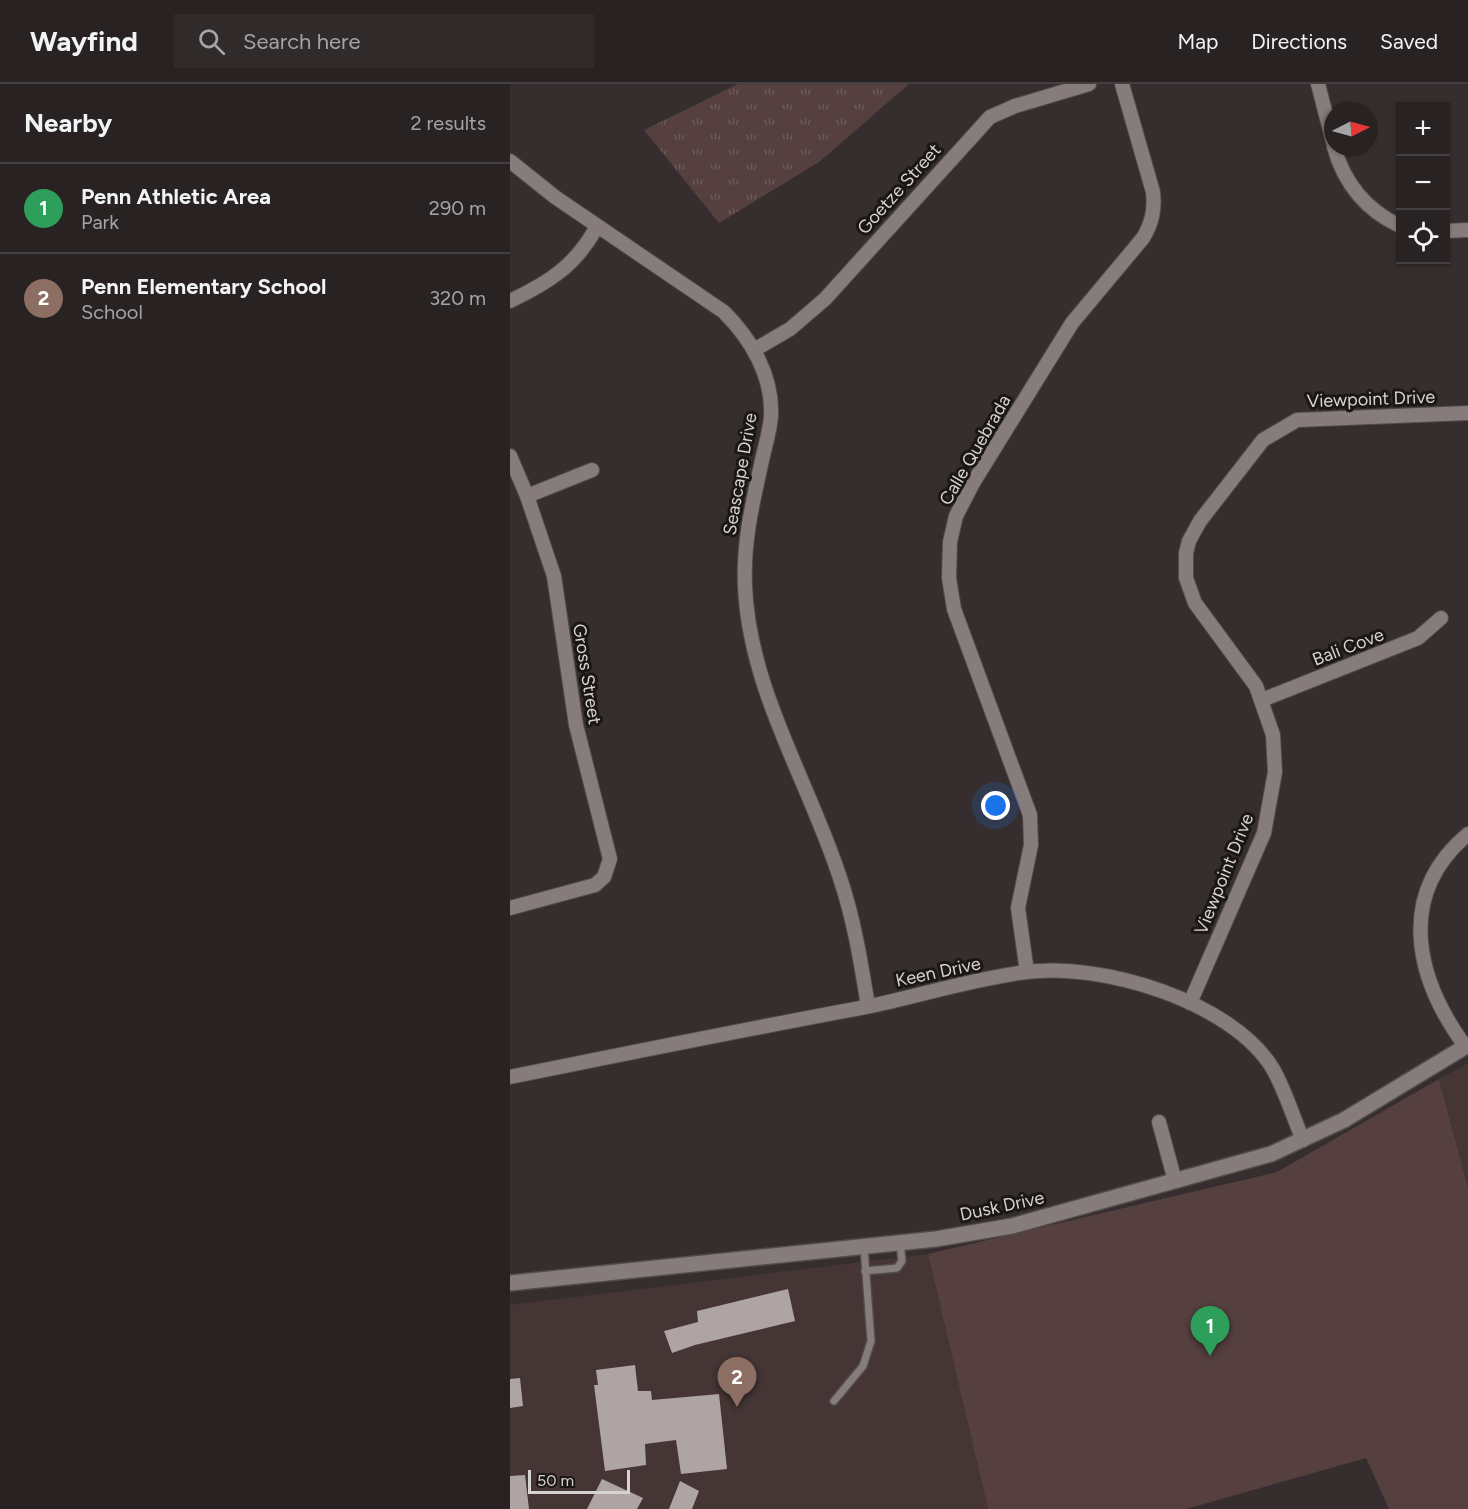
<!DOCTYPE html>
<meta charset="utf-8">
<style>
body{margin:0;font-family:Figtree,sans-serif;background:#302a2a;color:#f1f3f6}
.controls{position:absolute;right:18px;top:18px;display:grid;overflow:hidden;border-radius:0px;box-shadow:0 2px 4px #0004}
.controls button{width:54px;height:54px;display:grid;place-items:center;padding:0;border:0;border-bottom:2px solid #443f40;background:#282222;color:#f1f3f6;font:30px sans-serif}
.compass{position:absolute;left:814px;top:18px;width:54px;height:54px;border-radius:50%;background:#282222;box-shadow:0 2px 4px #0004;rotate:84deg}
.scale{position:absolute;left:18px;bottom:15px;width:102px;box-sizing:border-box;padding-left:6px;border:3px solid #d8d3d3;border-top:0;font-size:16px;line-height:21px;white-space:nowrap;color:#d8d3d3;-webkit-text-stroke:4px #1b1717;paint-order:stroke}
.you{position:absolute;left:486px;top:722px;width:21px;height:21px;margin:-15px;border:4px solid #fff;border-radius:50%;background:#1a73e8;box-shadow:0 0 0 9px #1a73e833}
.badge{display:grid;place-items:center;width:39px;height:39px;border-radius:50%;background:#0b8043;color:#fff;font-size:20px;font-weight:700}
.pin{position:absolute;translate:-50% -50px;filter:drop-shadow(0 2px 3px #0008)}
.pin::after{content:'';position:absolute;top:32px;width:21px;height:18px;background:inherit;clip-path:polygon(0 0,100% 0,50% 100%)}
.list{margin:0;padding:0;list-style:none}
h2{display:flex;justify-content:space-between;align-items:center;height:78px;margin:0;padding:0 24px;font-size:26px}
h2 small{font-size:20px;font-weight:400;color:#a5a4a5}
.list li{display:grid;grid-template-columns:39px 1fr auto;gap:18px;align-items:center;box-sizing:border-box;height:90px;padding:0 24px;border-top:2px solid #443f40}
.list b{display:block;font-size:22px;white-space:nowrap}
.list p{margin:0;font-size:20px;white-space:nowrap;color:#a5a4a5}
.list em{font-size:20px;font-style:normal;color:#a5a4a5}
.icon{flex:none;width:33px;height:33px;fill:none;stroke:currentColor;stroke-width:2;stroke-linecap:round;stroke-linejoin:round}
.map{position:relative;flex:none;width:958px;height:1425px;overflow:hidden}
header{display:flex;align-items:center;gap:36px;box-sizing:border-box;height:84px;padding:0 30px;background:#282222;border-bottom:2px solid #443f40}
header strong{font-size:28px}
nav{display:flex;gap:33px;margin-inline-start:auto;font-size:21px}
.search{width:420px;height:54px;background:#302a2a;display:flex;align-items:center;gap:15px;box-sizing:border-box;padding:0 21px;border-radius:0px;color:#a5a4a5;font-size:22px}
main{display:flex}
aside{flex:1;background:#282222}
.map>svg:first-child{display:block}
</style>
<header>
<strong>Wayfind</strong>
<div class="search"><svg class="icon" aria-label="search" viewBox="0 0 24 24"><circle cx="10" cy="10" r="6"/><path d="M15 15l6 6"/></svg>Search here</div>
<nav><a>Map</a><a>Directions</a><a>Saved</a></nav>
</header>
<main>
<aside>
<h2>Nearby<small>2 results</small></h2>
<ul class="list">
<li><span class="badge" style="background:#2e9e5b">1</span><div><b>Penn Athletic Area</b><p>Park</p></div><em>290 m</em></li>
<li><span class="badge" style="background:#8d6e63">2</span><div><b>Penn Elementary School</b><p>School</p></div><em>320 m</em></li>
</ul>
</aside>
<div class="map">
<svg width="958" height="1425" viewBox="0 0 958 1425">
<defs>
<pattern id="grass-tufts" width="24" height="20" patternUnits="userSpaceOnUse" patternTransform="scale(1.5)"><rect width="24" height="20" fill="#553f3f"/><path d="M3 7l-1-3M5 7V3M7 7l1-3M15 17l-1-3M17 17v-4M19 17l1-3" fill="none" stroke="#6d5a5a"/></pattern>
</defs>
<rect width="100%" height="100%" fill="#362e2e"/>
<path fill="#453535" d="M958 979V1104L929 995Z
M418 1170 478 1425H0V1221Z"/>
<path fill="url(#grass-tufts)" d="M228 0H399L309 78 209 139 134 46Z"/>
<path fill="#553f3f" d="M929 995 958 1104V1425H879L856 1374 676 1425H478L418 1170 767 1088Z"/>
<path fill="#afa4a4" d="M278 1205 285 1237 185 1261 162 1269 154 1247 188 1238 187 1227Z
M125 1281 128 1307H141L142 1316 209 1310 217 1385 171 1390 166 1356 135 1360 136 1381 95 1387 84 1301H88L86 1286Z
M10 1294 13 1322 0 1324V1295Z
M15 1391 19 1425H0V1392Z
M92 1395 133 1414 127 1425H77Z
M170 1397 189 1407 182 1425H159Z"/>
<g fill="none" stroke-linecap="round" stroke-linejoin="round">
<g stroke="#514b4b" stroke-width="10">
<path id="service" d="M355 1187 387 1184 392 1177 390 1159
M324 1317 353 1282 361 1257 354 1163"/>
</g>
<g stroke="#514b4b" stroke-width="16">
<path id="minor" d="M808 0 823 58
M824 63C834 99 856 126 890 142
M0 77 45 113 214 228C241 255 263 292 261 332 260 348 254 365 251 381 242 421 233 460 235 502 239 605 299 698 330 794 344 835 351 879 358 922
M936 147 958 146
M0 217C38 199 67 181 87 142
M244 266 280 245 315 215 480 33 505 22 579 0
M0 372 17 412 44 492 66 641 100 775 94 793 85 801 0 824
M17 412 82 386
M752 616 908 554 931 534
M517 888 508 824 521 761 520 731 444 525 439 494 440 458 446 432 463 399 562 239 633 154C642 139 645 126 643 108L612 0
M680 919 754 749 765 688 763 651 746 602 685 519 676 494V469L679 457 690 437 753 356 787 336 958 329
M955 962C906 895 885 811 958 750
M0 993C118 969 237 945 356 923 409 912 462 895 516 888 591 878 722 917 763 985 775 1006 783 1033 793 1056
M649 1038 665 1097"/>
</g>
<g stroke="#514b4b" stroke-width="18">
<path id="tertiary" d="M0 1199 426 1155 502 1142 761 1070 834 1036 958 961"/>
</g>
<use href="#service" stroke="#867c7c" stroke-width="7"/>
<use href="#minor" stroke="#867c7c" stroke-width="14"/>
<use href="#tertiary" stroke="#867c7c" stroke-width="15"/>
</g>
<g text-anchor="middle" stroke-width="6" stroke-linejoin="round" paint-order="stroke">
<g font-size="18" fill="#d8d3d3" stroke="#1b1717">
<text transform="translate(389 105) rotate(-48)" y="6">Goetze Street</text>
<text transform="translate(861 315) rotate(-2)" y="6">Viewpoint Drive</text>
<text transform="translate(465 366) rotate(-60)" y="6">Calle Quebrada</text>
<text transform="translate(230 390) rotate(-80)" y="6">Seascape Drive</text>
<text transform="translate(838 563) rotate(-21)" y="6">Bali Cove</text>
<text transform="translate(77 590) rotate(81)" y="6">Gross Street</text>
<text transform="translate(714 790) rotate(-68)" y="6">Viewpoint Drive</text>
<text transform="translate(428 888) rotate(-12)" y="6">Keen Drive</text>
<text transform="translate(492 1122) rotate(-12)" y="6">Dusk Drive</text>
</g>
</g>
</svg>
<div class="controls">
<button>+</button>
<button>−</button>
<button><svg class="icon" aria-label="locate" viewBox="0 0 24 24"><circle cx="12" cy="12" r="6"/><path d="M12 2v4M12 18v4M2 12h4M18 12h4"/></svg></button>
</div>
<svg class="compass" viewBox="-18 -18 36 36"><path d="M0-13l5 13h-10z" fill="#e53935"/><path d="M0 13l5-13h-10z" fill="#a5a4a5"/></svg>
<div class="scale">50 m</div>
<div class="you"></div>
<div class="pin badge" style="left:700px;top:1272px;background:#2e9e5b">1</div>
<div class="pin badge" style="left:227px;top:1323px;background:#8d6e63">2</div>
</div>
</main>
